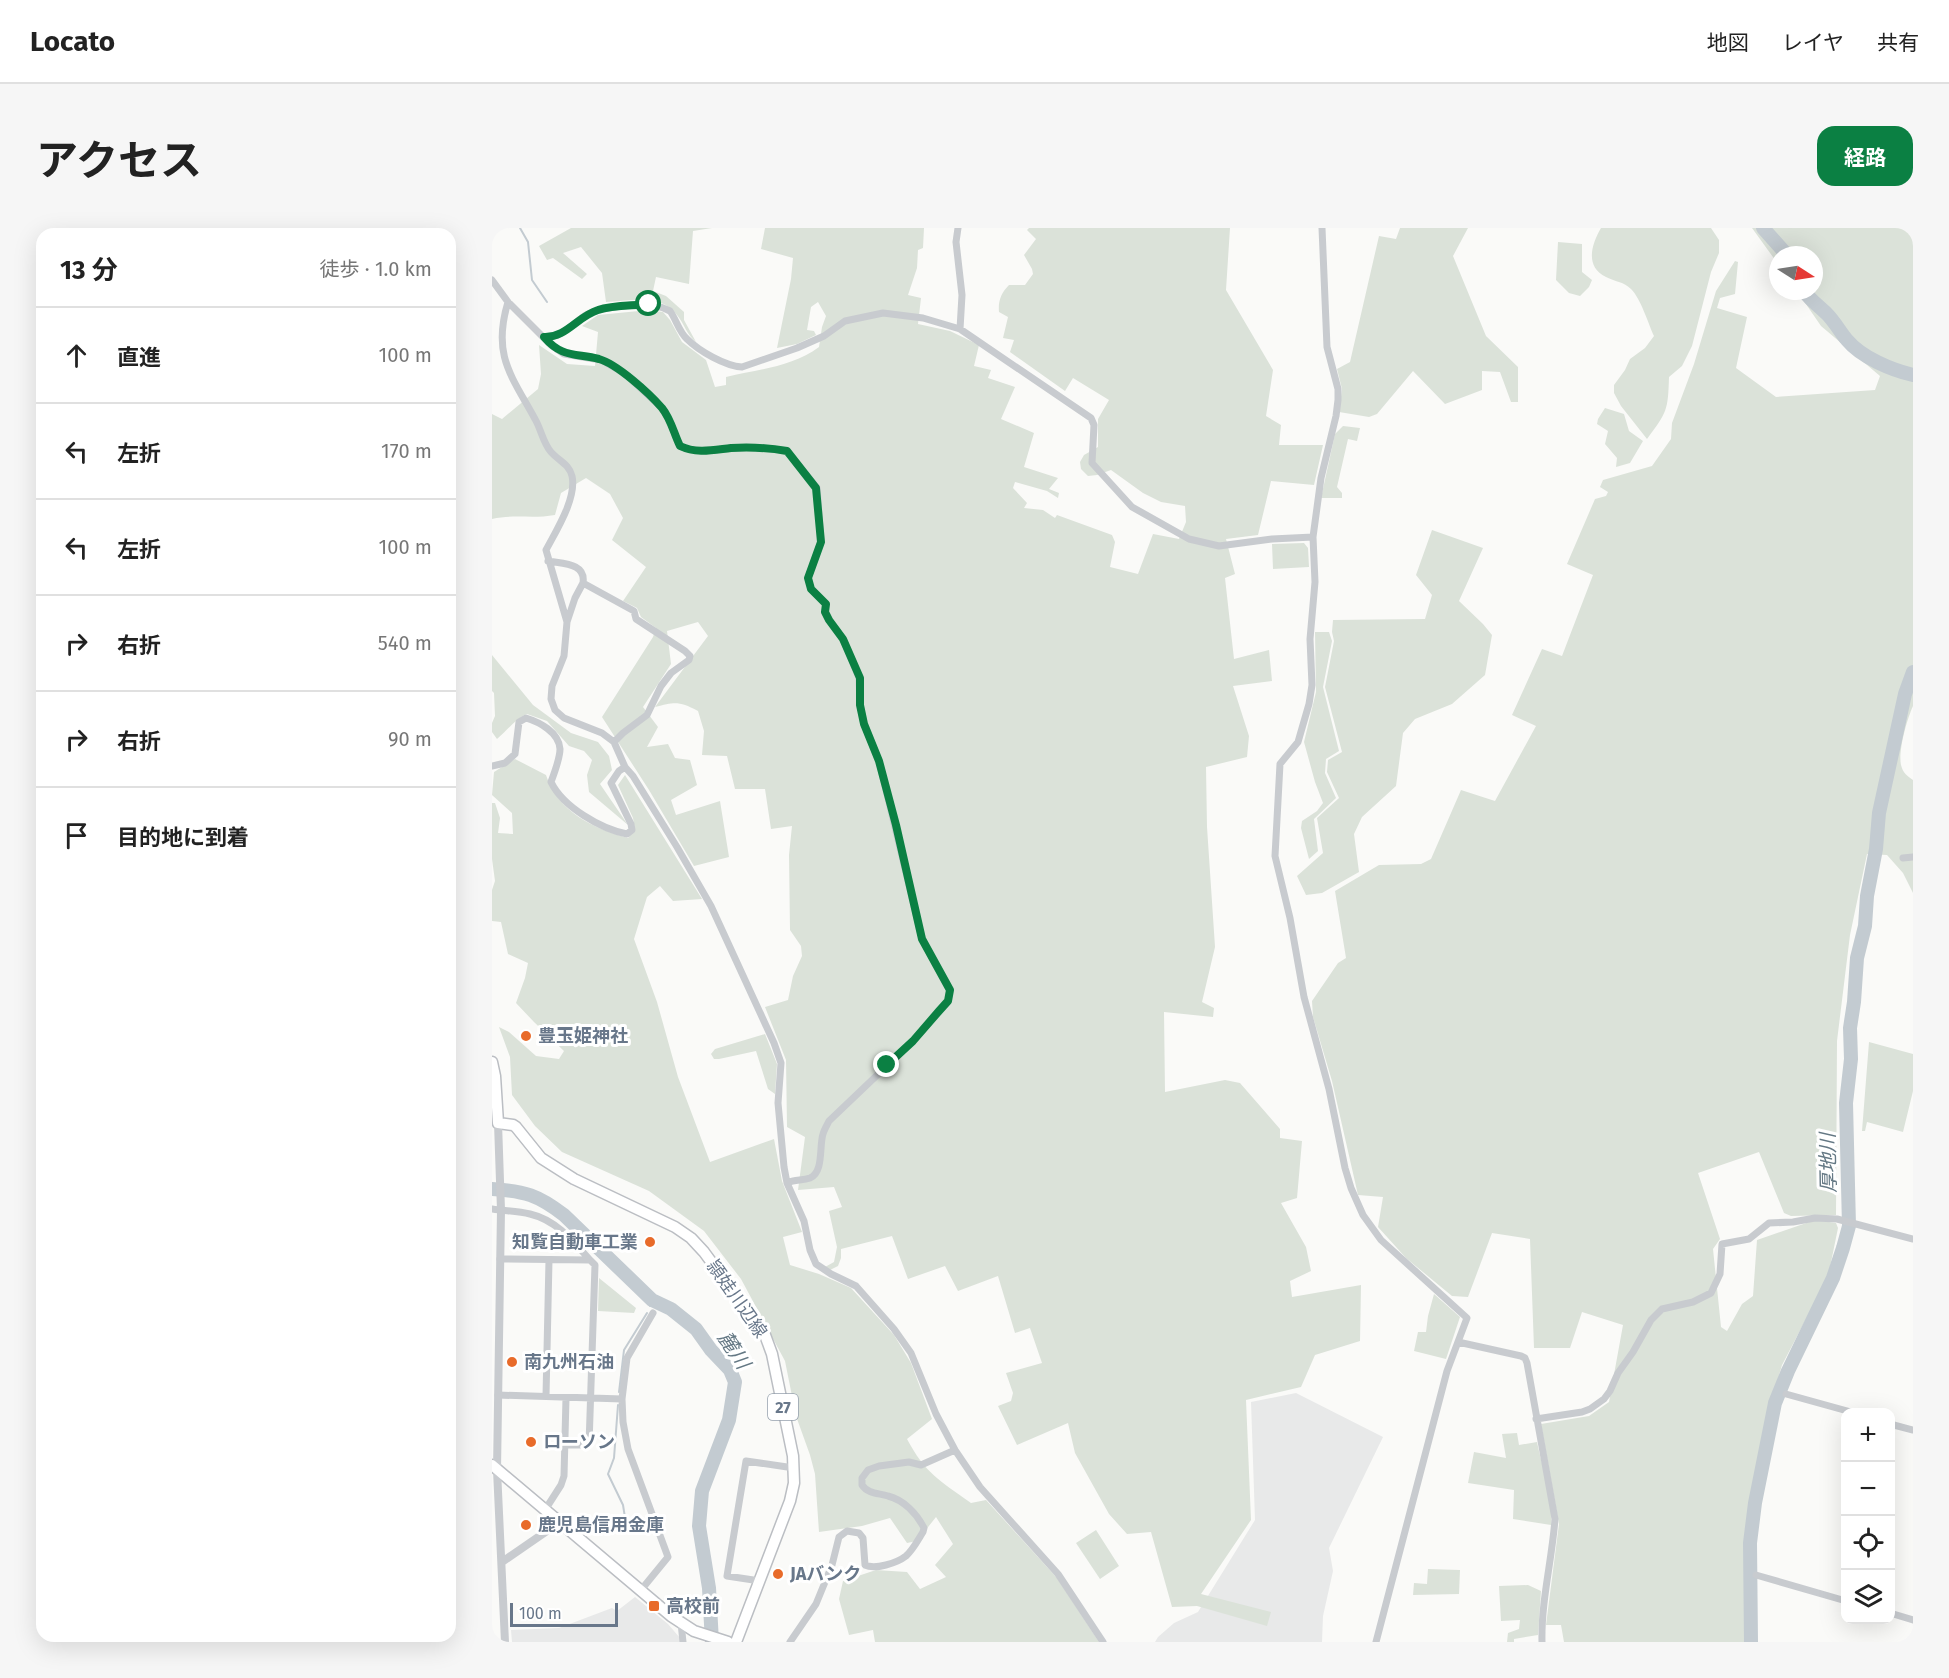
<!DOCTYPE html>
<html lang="ja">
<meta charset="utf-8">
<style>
body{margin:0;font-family:"Fira Sans","Noto Sans JP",sans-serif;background:#f6f6f6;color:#222}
.controls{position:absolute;right:18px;bottom:18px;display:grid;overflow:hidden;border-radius:12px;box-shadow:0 6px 24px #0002}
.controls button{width:54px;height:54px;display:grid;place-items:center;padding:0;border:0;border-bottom:2px solid #e0e0e0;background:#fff;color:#222;font:30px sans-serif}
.compass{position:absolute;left:1277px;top:18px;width:54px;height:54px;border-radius:50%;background:#fff;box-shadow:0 6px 24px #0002;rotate:102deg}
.scale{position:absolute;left:18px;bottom:15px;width:108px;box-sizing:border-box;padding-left:6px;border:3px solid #68778a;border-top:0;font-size:16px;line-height:21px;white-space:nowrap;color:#68778a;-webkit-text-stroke:4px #fff;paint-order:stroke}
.stop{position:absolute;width:18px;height:18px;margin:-14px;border:4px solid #0b8043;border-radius:50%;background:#fff}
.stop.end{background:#0b8043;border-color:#fff;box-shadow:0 2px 6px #0008}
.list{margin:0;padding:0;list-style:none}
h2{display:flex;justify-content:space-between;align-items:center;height:78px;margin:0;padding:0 24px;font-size:26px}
h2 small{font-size:20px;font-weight:400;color:#767676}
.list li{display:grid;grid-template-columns:39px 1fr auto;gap:18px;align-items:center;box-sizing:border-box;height:96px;padding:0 24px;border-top:2px solid #e0e0e0}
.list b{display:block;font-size:22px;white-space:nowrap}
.list em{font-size:20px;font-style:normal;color:#767676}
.icon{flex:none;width:33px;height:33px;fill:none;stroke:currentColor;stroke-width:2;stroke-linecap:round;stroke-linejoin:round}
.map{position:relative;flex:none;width:1421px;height:1414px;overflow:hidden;border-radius:18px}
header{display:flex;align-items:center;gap:36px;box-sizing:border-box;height:84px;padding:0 30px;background:#fff;border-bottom:2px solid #e0e0e0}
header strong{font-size:28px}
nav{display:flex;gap:33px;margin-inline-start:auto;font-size:21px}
.intro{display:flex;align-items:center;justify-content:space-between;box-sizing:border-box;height:144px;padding:0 36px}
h1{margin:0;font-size:42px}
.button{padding:15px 27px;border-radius:18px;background:#0b8043;color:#fff;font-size:21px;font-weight:700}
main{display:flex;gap:36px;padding:0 36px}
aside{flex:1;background:#fff;border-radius:18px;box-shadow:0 6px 24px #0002}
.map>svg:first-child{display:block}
</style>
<header>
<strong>Locato</strong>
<nav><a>地図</a><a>レイヤ</a><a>共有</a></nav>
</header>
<div class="intro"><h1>アクセス</h1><a class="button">経路</a></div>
<main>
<aside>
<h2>13 分<small>徒歩 · 1.0 km</small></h2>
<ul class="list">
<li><svg class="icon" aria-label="ahead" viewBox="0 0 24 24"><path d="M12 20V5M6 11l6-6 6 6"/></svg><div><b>直進</b></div><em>100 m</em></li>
<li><svg class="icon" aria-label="left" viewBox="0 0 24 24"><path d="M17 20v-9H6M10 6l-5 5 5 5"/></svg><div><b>左折</b></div><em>170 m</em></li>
<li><svg class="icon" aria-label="left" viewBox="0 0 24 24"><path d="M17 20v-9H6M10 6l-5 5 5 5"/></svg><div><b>左折</b></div><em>100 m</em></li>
<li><svg class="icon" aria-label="right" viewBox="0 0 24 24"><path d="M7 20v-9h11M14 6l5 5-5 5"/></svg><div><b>右折</b></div><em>540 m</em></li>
<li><svg class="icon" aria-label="right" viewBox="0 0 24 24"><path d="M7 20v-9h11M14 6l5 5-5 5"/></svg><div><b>右折</b></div><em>90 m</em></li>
<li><svg class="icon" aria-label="arrive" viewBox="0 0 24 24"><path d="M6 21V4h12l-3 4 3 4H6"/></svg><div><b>目的地に到着</b></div></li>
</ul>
</aside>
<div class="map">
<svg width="1421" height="1414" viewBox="0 0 1421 1414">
<rect width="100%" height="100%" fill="#fafaf8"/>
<path fill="#e8e9e9" d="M804 1165 891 1209 837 1320 841 1343 831 1388 830 1414H663L666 1409 682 1395 706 1384 763 1292 759 1174Z
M143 1369 176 1396 188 1410 189 1414H20L19 1402 67 1400 120 1380 125 1383Z"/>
<path fill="#dbe2d9" d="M79 0H220L201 3 197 56 164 49 161 63 174 68 192 84V92L204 114C194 106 193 97 185 87 169 65 138 73 114 74L110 45 89 19 71 25 95 46 90 51 61 30 55 32 47 18Z
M273 0H432L431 20 426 22 425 40 416 67 429 70 426 96 458 103 487 117 482 138 499 142 496 150 523 159 509 191 542 205 532 239 566 250 557 261 567 265 566 270 555 263 523 254 521 260 535 275 532 280 551 282 563 290 565 287 620 307 623 314 618 339 646 346 661 306 687 311 694 294 693 278 669 274 651 265 619 242 605 247 596 248 589 241 588 234 592 227 606 219V191L617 172 581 150 573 163 518 124 522 112 511 110 516 89 507 84C506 73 509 65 517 57H533L541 46 540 41 532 27 544 11 535 2 537 0H738L734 62 781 142 774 188 789 197 787 217H831L822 257 779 253 766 307 734 311 743 346 733 350 742 431 777 422 780 453 741 458 757 508 755 529 714 539 715 599 723 719 710 774 722 780 721 789 672 784 673 864 733 852 748 855 788 901V910L810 913 805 970 789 975 814 1019 819 1043 798 1053 800 1069 869 1057 868 1113 823 1127 809 1159 754 1172 759 1292 709 1366 779 1384 775 1398 705 1378 680 1379 659 1304 635 1306 617 1286 583 1225 576 1195 525 1217 506 1178 519 1173 521 1165 514 1145 550 1135 538 1100 523 1105 506 1048 466 1063 453 1038 416 1051 400 1008 349 1021V1030L346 1038 338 1042 333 1039 342 1034 345 1019 337 983 350 979 342 959 306 962 313 909 295 899 294 832 273 779 296 772 301 748 310 728 309 718 298 702 297 627 300 598 279 601 273 561H243L235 528 210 527 212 503 206 483C187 473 183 474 163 479L216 408 206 394 175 403 179 436 151 479 166 499 155 519 176 516 183 530 198 532 205 557 179 572 184 587 228 573 237 629 202 638 157 562 110 489 161 409 164 400 149 389 145 380 131 373 154 339 120 312 131 290 118 266 94 250 69 265 63 287C41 291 22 286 0 291V186L10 191 46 161 49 146 47 117 75 136 103 138 106 104 90 98 106 87 157 82 171 84 178 92 190 114 214 132 223 159 234 157V149C267 141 300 139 327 119L330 99 334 88 326 74 319 79 315 102 322 103 324 107 305 116 285 120 299 51 301 30 269 21Z
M908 0H976L961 28 994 108 1026 139V174H1019L1008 144 990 143V162L953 176 921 143 885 186 877 189 847 184 850 161 845 141 858 134 887 8 904 11Z
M1109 0H1219L1227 12V25L1219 44 1200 118 1190 138 1177 149C1176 183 1175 184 1155 211L1129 178 1122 165V157L1133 142 1138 131 1153 120 1162 108C1156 95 1149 71 1139 61 1131 53 1123 54 1114 49 1093 39 1099 17 1109 0Z
M1260 0H1421V478C1415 491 1406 523 1409 537 1411 545 1415 548 1421 552V665L1411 645 1395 627 1375 626 1358 707 1345 813 1344 987 1299 988 1292 985 1267 924 1206 945 1228 1011 1221 1021 1229 1099 1235 1103 1250 1076 1261 1068 1265 1012 1323 992 1344 995 1346 1000 1336 1049 1290 1137 1279 1174 1259 1280 1253 1347 1254 1414H1072L1069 1397H1054L1067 1296 1049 1196 1097 1188 1117 1174 1131 1097 1090 1084 1078 1120H1042L1038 1011 1000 1005 976 1069 960 1068 914 1030 886 999 891 969 866 967 840 853 821 789 820 773 846 735 854 730 843 663 887 637 929 636 939 631 969 562 1003 573 1044 498 1020 487 1050 421 1070 428 1101 347 1075 336 1103 271 1114 268 1116 264 1108 259 1111 252 1160 238 1179 211 1180 195 1202 136 1224 63 1243 33 1246 34 1243 66 1228 70 1225 80 1255 89 1244 140 1284 169 1383 162 1388 148 1329 98 1305 63H1322V27H1286V36Z
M1066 14 1090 16V44L1100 52 1097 59 1088 68 1077 65 1064 52Z
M1113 180 1132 186 1137 203 1151 213 1138 235 1124 239 1125 230 1113 216 1116 203 1105 196 1106 191Z
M851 198 868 200 865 213 856 211 845 259 850 265V270H829L843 206Z
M940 302 991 320 967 373 991 396 1000 407 993 447 960 476 923 491 911 505 904 558 870 589 862 606 867 644 830 665 814 667 805 648 831 625 825 590 847 570 835 544 836 532 850 524 833 459 842 413 840 404 841 392 933 391 940 367 924 347Z
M812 315 816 320 817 339 781 341 780 316Z
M823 404H837L840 413 831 459 847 523 834 531 833 545 844 570 822 591 826 623 817 631 809 600 810 593 825 583 831 575 823 554 812 514 824 464Z
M0 427 41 477 79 505 106 514 117 528 120 542 108 556 136 597 97 564 95 547 100 532 92 523 77 518 55 493 35 486C23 491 16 502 5 511L0 504V495L3 488 2 465 0 463Z
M23 531 54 547C66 584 101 600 136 610L143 602 141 590 126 557 133 547 210 671 181 673 168 658 155 669 142 711 165 774 186 849 218 934 282 911 290 953 310 1004 291 1009 298 1037 327 1046 359 1060 402 1107 419 1135 440 1191 415 1211C433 1245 448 1253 479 1275L494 1272 565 1350 607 1414H383L381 1402 357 1407 347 1371 351 1353 384 1342 415 1344 428 1361 454 1349 443 1337 461 1316 444 1289 425 1313 415 1315 398 1290 370 1298 327 1304 323 1246 318 1227 304 1188 293 1133 249 1051 212 1003 157 963 70 924 43 898 20 867 18 829 7 799 17 804 44 828 67 831 72 823 42 794 24 775 33 750 36 735 16 726 9 694 0 693V662L3 653 0 631V575H3L8 590 6 605 21 606 20 585 0 567 2 544Z
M273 806 285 836 283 866 276 861 264 823 227 831H222L219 826 223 821Z
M1377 814 1421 826V863L1411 904 1375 894 1373 903H1370Z
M107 1050 144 1080 142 1085 106 1083Z
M942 1066 968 1089 954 1131 922 1123 926 1104H934L936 1088Z
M1025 1205 1027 1217 1045 1214C1050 1239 1062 1273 1059 1297L1021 1291 1022 1262 976 1255 982 1224 1014 1230 1010 1206Z
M604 1302 627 1338 608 1351 584 1315Z
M936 1341 968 1342 967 1366 921 1367 922 1355 935 1356Z
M1036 1357 1049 1363 1046 1407 1022 1411V1414H1015L1016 1405 1027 1401 1028 1392 1009 1393 1007 1358Z"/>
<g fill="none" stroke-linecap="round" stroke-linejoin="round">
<path stroke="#c3cbd1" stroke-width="2" d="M28 0 36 14 40 52 55 74
M158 1078 160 1072
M127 1164 132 1122 155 1085
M126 1177 122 1230 116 1246 131 1277 135 1302"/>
<path stroke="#c3cbd1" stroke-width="14" d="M1271 0 1295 27
M1312 63C1318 72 1327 78 1335 86 1343 94 1348 104 1355 112 1370 130 1400 142 1421 147
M0 961C33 963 46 967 72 987L160 1072 179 1081 204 1101 219 1122 238 1142 243 1154 237 1192 210 1263 207 1298 217 1360 220 1414
M1259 1414 1258 1315 1263 1275 1283 1175 1296 1143 1341 1050 1351 1020 1357 998 1354 875 1359 831 1358 800 1362 774 1365 730 1373 698 1375 668 1384 621 1387 585 1413 466 1421 444"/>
<g stroke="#bbbec3" stroke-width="13">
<path id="primary" d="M0 834 3 848 6 895 21 897 24 899 49 930 82 951 183 999 199 1010 212 1024 273 1107 280 1126 301 1228 302 1255 298 1273 244 1414
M0 1237 179 1388 202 1403 236 1414"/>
</g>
<path stroke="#c8cbcf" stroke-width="7" d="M466 0 464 14 470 67 468 101
M830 0 835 119 846 161V172L844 188 829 250 821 309 823 354 818 411 820 457 817 476 806 514 788 536 783 628 798 690 812 769 837 861 853 940 859 960 871 987 889 1012 975 1090 955 1143 884 1414
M0 52 16 74 59 117 72 126 109 132 132 145 170 180 177 192 188 218C205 226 221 222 239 220 257 219 278 220 295 223L325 260 329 314 316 350 319 361 334 376 333 384 337 392 351 411 367 450 368 477 372 496 387 533 430 711 458 762 456 773 421 813 337 893C335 897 332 902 331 906 327 918 332 944 318 950 310 953 303 951 295 955
M16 74C0 127 19 147 43 191 49 201 51 215 59 224 67 233 77 236 80 248 85 270 64 303 54 322L75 394 72 428 60 458 59 471 63 482 72 490 110 505 122 514 133 539 141 548 185 619 219 678 282 815 289 835 286 875 292 939 295 955 312 993 318 1022 324 1036 339 1046 364 1058 402 1101 419 1125 444 1186 463 1222 488 1259 566 1346 611 1414
M52 109C70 110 80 96 94 87 106 80 145 75 159 77 166 78 172 80 178 83 184 91 187 104 195 111 207 123 233 138 250 139L305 120 332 108 353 93 391 85 431 90 468 101 599 190 602 197 600 235 640 279 697 311 727 318 780 311 821 309
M56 333C71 336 94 335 91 355L142 383 144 391 193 423 198 428 197 432 179 445 169 458 155 487 131 505 122 514
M75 394 83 370 91 355
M0 538 13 535 23 526 27 494 34 490C47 494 67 504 68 521 68 529 62 546 59 554 71 579 109 601 135 606L140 602 139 596 119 555 127 543 133 539
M1411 630 1421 629
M0 981C12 983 26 983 38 986 64 992 81 1013 98 1032
M8 1031 98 1032 103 1037 97 1217H73
M966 1114 1029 1128 1033 1130 1035 1135 1063 1291C1060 1332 1049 1373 1050 1414
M1294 1166 1359 1184
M6 1167 130 1171 131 1194 136 1221 176 1329 149 1362
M54 1168 57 1032
M130 1171 135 1130 161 1085
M1044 1191 1090 1184 1098 1181 1112 1171 1118 1163 1126 1145 1141 1124 1159 1092 1170 1081 1201 1074 1219 1065 1228 1046 1230 1016 1257 1011 1277 995 1301 994 1323 990 1345 991 1421 1011
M1398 1196 1421 1202
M53 1282 69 1257 72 1248 74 1170
M1264 1347 1354 1373
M268 1353 235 1348 254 1233 302 1240
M1398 1385 1421 1392
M189 1395 191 1414
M298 1414 324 1376 340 1337 347 1309 355 1303 367 1305 371 1310 373 1337C383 1342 405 1335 414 1328 421 1322 426 1312 431 1304L432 1300C425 1286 412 1272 396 1268 386 1265 376 1266 370 1257V1250L376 1242 387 1238 417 1234 429 1237 463 1222"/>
<path stroke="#c8cbcf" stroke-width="8" d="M6 895 9 982 5 1242 13 1414
M10 1334 68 1294"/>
<use href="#primary" stroke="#fff" stroke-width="10"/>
</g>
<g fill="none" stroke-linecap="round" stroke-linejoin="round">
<path stroke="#0b8043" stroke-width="8" d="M157 76C141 78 121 77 106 82 86 88 74 110 52 109 70 130 83 125 107 131 125 136 157 165 170 180 179 191 182 206 188 218 205 226 221 222 239 220 257 219 278 220 295 223L324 260 329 314 316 350 319 361 334 376 333 384 337 392 351 411 368 450V477L372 496 387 533 404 597 430 711 458 762 456 773 447 783 421 813 395 837"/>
</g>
<g fill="#e86b2a" stroke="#fff" stroke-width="2">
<circle cx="34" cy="808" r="6"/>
<circle cx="158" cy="1014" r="6"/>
<circle cx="20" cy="1134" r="6"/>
<circle cx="39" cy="1214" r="6"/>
<circle cx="34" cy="1297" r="6"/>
<circle cx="286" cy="1346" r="6"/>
<rect x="156" y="1372" width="12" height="12" rx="3"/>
</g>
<g text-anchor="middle" stroke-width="6" stroke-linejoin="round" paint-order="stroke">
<rect fill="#fff" stroke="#95a0ad" stroke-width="1.5" x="276" y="1166" width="30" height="26" rx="4.5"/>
<g font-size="16" font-weight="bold" fill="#68778a">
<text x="291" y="1185">27</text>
</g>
<g font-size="18" font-weight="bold" fill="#68778a" stroke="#fff" text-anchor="start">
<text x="46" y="814">豊玉姫神社</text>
<text x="146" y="1020" text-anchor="end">知覧自動車工業</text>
<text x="32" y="1140">南九州石油</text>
<text x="51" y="1220">ローソン</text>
<text x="46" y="1303">鹿児島信用金庫</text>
<text x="298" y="1352">JAバンク</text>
<text x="174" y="1384">高校前</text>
</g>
<g font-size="18" fill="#68778a" stroke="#fff">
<text transform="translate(245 1071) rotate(55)" y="6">頴娃川辺線</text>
</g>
<g font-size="20" font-style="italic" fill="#647884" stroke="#fff">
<text transform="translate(1336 935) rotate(-91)" y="7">厚地川</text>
<text transform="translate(242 1122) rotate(56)" y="7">麓川</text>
</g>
</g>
</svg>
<div class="controls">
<button>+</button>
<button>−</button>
<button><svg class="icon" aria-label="locate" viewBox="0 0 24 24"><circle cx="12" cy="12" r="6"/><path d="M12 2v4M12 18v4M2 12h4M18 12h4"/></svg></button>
<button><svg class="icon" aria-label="layers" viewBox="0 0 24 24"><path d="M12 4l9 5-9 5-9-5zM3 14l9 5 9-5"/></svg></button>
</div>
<svg class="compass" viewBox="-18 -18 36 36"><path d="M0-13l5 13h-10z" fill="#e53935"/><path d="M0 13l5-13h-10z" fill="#767676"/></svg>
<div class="scale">100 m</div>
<div class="stop" style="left:157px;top:76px"></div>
<div class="stop end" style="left:395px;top:837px"></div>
</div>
</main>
